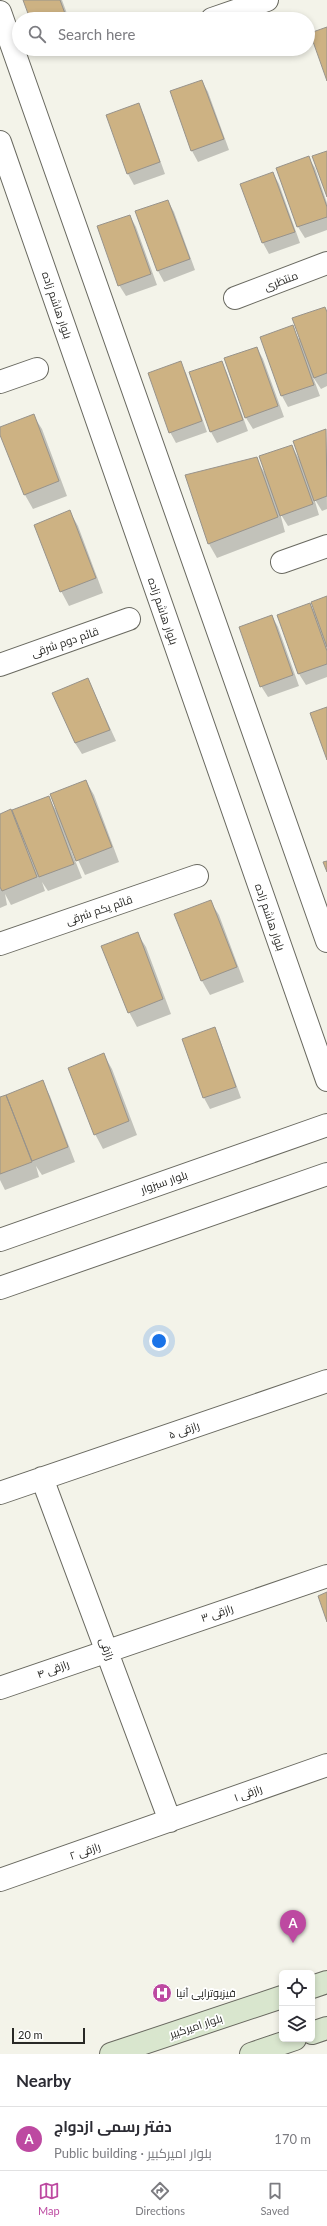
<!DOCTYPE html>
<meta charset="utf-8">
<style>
body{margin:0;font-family:Lato,Cairo,sans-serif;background:#f7f7f7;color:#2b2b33}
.controls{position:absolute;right:12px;bottom:12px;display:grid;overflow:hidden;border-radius:6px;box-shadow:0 2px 6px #0003}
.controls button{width:36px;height:36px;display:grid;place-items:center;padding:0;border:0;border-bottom:1px solid #e1e1e2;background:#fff;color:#2b2b33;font:20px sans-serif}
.scale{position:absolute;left:12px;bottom:10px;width:73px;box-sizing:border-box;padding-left:4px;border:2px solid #282825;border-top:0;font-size:11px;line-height:14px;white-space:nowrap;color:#282825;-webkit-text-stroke:3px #fff;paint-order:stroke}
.you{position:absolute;left:159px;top:1341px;width:14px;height:14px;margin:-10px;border:3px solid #fff;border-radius:50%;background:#1a73e8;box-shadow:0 0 0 6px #1a73e833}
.badge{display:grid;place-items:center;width:26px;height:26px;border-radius:50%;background:#bd49a1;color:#fff;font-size:13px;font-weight:700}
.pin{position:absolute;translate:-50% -33px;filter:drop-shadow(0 1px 2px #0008)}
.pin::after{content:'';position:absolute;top:21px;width:14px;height:12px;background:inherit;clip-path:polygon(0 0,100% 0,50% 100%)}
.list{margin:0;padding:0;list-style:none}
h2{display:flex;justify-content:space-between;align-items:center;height:52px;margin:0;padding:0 16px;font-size:17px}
h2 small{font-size:13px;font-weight:400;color:#7c7c81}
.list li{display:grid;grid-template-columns:26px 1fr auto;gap:12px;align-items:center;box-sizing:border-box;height:64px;padding:0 16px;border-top:1px solid #e1e1e2}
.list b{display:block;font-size:15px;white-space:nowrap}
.list p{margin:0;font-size:13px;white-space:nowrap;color:#7c7c81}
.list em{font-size:13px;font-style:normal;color:#7c7c81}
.icon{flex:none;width:22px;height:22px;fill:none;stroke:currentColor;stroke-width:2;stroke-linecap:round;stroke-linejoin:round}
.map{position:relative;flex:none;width:327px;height:2054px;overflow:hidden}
.search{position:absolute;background:#fff;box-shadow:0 2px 6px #0003;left:12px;right:12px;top:12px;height:44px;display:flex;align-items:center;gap:10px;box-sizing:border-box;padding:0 14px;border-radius:22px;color:#7c7c81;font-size:15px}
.sheet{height:116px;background:#fff}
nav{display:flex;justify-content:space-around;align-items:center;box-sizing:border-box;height:56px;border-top:1px solid #e1e1e2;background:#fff;font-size:11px;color:#7c7c81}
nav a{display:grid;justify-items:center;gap:2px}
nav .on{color:#bd49a1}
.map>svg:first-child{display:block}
</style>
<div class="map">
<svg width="327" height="2054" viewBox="0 0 327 2054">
<rect width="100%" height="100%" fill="#f3f3e9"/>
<path fill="#0003" d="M24 0H62L69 19H31Z
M202 81 208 92 229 150 198 162 192 151Z
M138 104 144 115 165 174 134 185 128 174 107 115Z
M308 157 315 168 327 203V230L305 238 298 227 277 168Z
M273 173 279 184 300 243 269 254 263 243 242 184Z
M168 201 174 212 195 270 164 282 158 271Z
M130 216 136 227 157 285 126 296 119 285Z
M325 308 327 312V386L321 389 313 377 320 396 288 407 282 396 261 337 292 327 299 339Z
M257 348 263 359 284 417 253 429 246 418 225 359Z
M221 362 227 373 248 431 217 443 211 432Z
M180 363 186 373 207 432 176 443 170 432Z
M33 415 42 429 67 496 33 509 25 495 0 428Z
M326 431 327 509 322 511 314 498 319 515 288 526 280 513 285 532 217 558 209 544 186 476 256 459 266 475 292 446 299 459Z
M70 512 78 526 103 593 69 606 61 591Z
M327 597V677L306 685 299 674 278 615 310 604 315 613Z
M272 616 278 627 299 686 268 697 261 686Z
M88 679 116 741 82 754 75 743Z
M86 781 94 795 119 862 85 875 73 849 71 850 82 878 48 891 42 882 45 891 11 905 5 894 7 905 0 908V815L48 797 57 812Z
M210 901 219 915 244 982 210 995 202 981Z
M137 933 146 947 171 1014 137 1027 129 1012Z
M214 1029 220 1040 241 1098 210 1109 204 1098 183 1040Z
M104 1055 112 1069 137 1135 103 1149 95 1134Z
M42 1081 50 1096 75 1162 42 1175 36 1166 39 1177 5 1190 0 1180V1098Z"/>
<path fill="#cdb283" stroke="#98938b" d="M23 0H60L67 19H30Z
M327 27V81L310 33Z
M202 80 224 139 191 151 170 91Z
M139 103 160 162 127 174 106 115Z
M327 151V197L312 156Z
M309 156 327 207V217L297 227 276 168Z
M273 172 295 232 262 243 240 184Z
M168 200 190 259 157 271 135 211Z
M130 215 151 274 118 286 97 226Z
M325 307 327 312V373L314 378 292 318Z
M293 325 314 385 281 396 260 337Z
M257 347 278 406 245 418 224 358Z
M181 361 202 421 169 433 148 373Z
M222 361 243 420 210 432 189 372Z
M34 414 59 481 24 495 0 435V427Z
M326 429 327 496 314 501 293 441Z
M292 445 313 504 280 516 259 456Z
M257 457 278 517 208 544 185 475Z
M70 510 96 578 60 592 34 525Z
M327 596V647L311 602Z
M310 603 327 651V664L298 674 277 615Z
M272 615 293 675 260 687 239 627Z
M88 678 110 730 75 743 52 693Z
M327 707V760L310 713Z
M86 780 112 847 76 861 50 794Z
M49 796 74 864 39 877 12 810Z
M11 809 37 877 2 891 0 887V814Z
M327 861V872L323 862Z
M211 900 237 967 201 981 174 914Z
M138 932 163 999 128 1013 101 946Z
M215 1027 236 1087 203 1098 182 1039Z
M104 1053 129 1121 94 1135 68 1068Z
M43 1080 68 1147 32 1161 6 1095Z
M6 1095 32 1162 0 1174V1097Z
M327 1592V1622L318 1596Z"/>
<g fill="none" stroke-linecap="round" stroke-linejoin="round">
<g stroke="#696960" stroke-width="24">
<path id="minor" d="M212 19 267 0
M235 298 327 263
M0 382 37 369
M282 562 327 546
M0 665 129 619
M0 944 197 876
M42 1478 170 1821
M0 1493 327 1381
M0 1688 327 1576
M0 1880 327 1765"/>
</g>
<g stroke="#696960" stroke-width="24">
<path id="tertiary" d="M0 12 327 941
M0 142 327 1080
M0 1240 327 1125
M0 1288 327 1174"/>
</g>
<g stroke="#696960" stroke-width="24">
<path id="secondary" d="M312 1987 327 1982
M312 2033 327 2028
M111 2054 282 1997
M251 2054 295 2039"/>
</g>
<use href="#minor" stroke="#fff" stroke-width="22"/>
<use href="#tertiary" stroke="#fff" stroke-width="22"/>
<use href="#secondary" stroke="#d9e6ce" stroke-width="22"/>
</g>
<defs>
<g id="hospital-disc" transform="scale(1)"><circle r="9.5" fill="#bd49a1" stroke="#fff"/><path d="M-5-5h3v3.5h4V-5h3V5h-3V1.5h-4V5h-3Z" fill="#fff"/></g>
</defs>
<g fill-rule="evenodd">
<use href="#hospital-disc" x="162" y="1993"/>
</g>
<g text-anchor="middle" stroke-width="3.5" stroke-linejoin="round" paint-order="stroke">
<g font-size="11" fill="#282825" stroke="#fff">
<text transform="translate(281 281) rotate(-21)" y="4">منتظری</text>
<text transform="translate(57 305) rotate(71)" y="4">بلوار هاشم زاده</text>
<text transform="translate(163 611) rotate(71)" y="4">بلوار هاشم زاده</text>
<text transform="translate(65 642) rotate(-19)" y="4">قائم دوم شرقی</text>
<text transform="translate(99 910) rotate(-19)" y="4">قائم یکم شرقی</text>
<text transform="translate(270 917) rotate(71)" y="4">بلوار هاشم زاده</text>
<text transform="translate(164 1182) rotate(-19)" y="4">بلوار سبزوار</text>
<text transform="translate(184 1430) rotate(-19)" y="4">رازقی ۵</text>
<text transform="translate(217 1613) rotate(-19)" y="4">رازقی ۳</text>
<text transform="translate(107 1649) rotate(70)" y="4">رازقی</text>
<text transform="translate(53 1669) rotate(-20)" y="4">رازقی ۴</text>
<text transform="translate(248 1793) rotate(-20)" y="4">رازقی ۱</text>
<text transform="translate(85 1851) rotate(-19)" y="4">رازقی ۲</text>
<text transform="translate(196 2026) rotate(-18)" y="4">بلوار امیرکبیر</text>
</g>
<g font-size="11" fill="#282825" stroke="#fff" text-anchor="start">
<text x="176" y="1997">فیزیوتراپی آنیا</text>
</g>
</g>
</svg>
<div class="controls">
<button><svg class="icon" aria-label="locate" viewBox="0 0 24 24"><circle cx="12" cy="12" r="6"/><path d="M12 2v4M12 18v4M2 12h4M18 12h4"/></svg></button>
<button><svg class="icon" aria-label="layers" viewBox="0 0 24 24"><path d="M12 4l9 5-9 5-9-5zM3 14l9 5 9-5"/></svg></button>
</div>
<div class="scale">20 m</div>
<div class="you"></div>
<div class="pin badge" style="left:293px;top:1943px">A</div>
<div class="search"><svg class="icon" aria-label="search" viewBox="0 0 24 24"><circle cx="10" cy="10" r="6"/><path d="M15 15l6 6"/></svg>Search here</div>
</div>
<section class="sheet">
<h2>Nearby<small></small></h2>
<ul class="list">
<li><span class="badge">A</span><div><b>دفتر رسمی ازدواج</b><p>Public building · بلوار امیرکبیر</p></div><em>170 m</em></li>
</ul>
</section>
<nav>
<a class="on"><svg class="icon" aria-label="map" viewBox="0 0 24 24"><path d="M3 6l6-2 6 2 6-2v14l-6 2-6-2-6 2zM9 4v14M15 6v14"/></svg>Map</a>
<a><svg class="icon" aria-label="directions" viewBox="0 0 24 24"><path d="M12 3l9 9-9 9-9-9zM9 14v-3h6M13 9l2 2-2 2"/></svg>Directions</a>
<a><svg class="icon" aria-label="saved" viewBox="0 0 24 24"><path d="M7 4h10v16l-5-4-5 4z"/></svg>Saved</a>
</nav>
